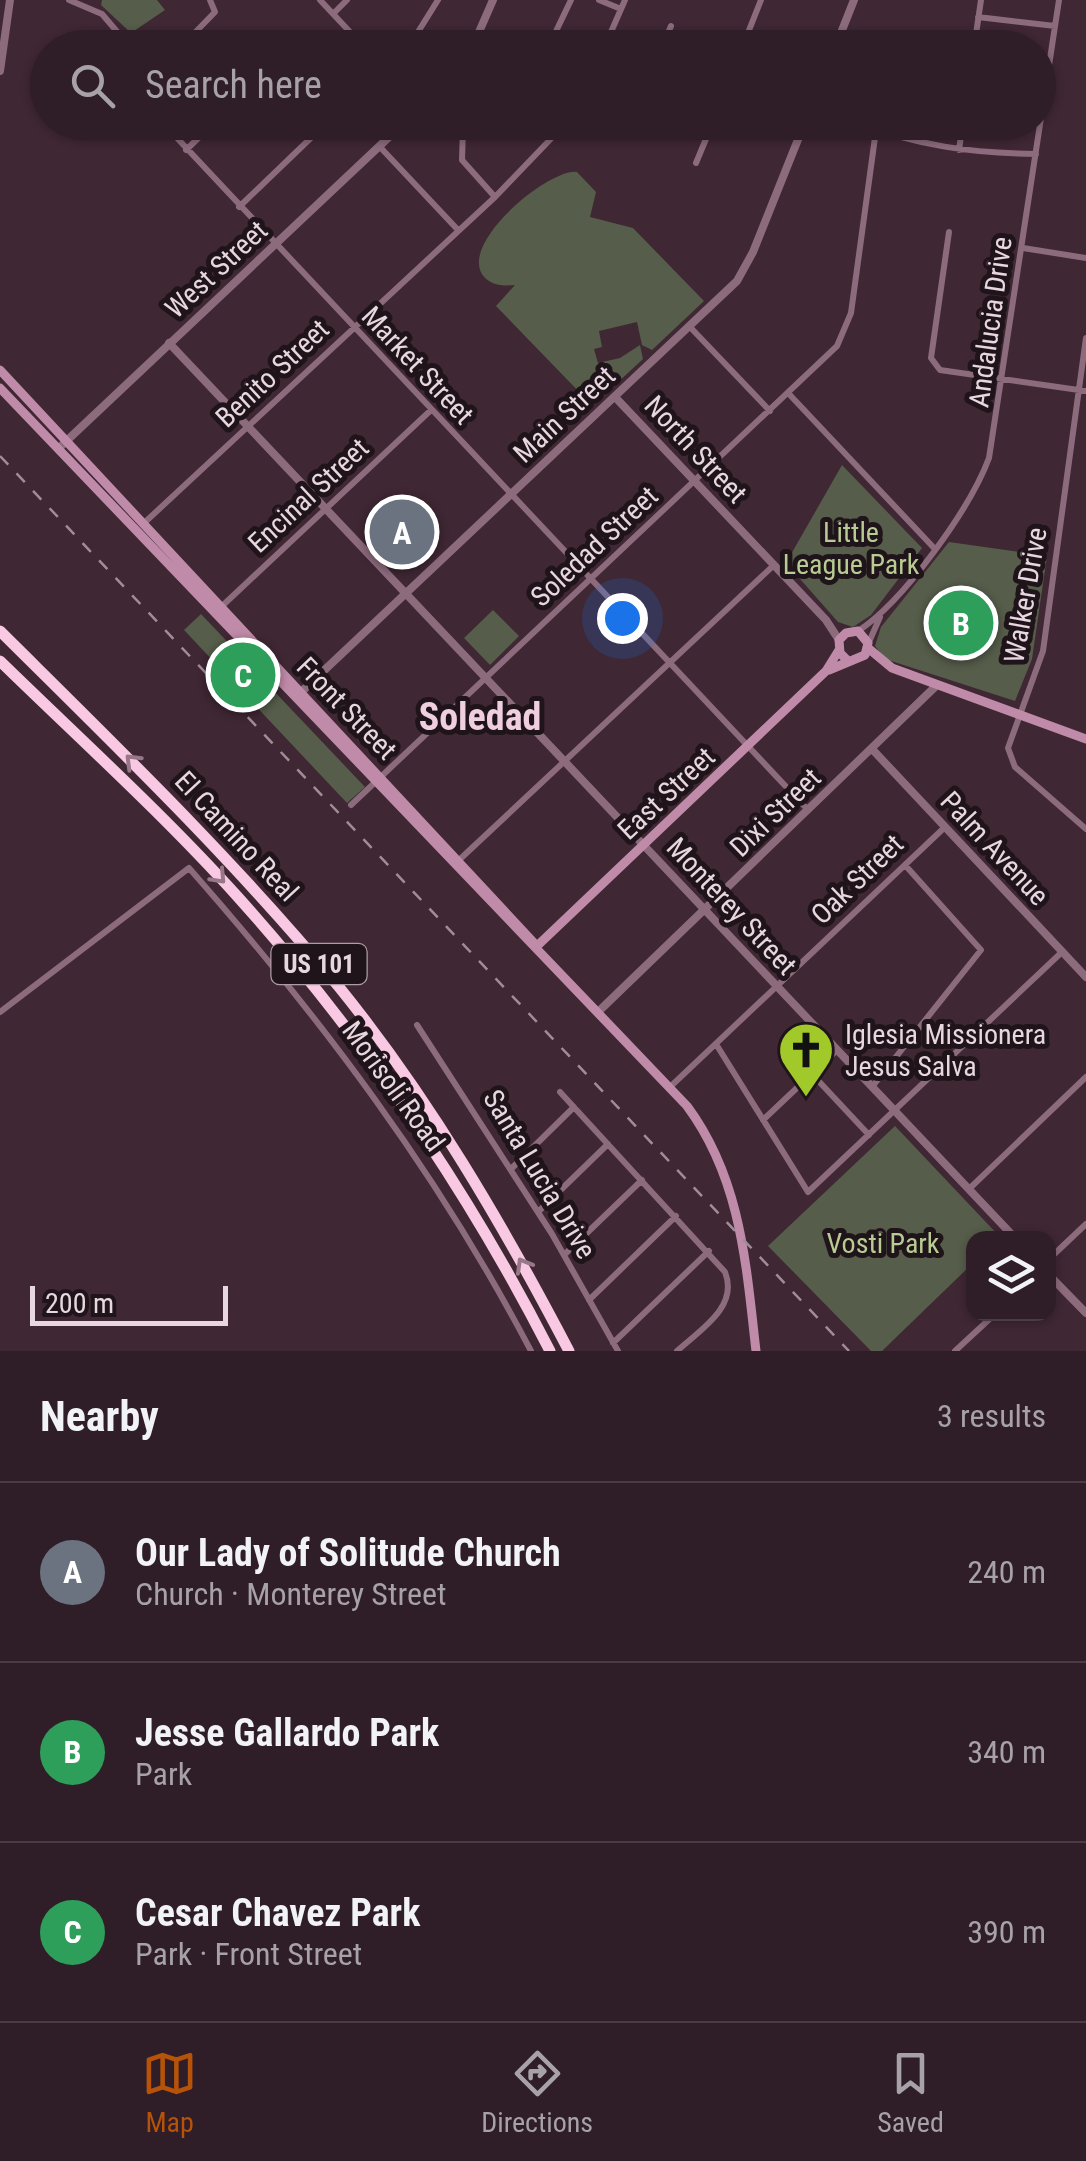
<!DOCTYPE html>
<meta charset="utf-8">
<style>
body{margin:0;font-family:"Roboto Condensed",sans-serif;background:#3b2a33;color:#f1f3f6}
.controls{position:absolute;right:30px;bottom:30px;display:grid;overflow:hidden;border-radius:20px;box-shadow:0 2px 8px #0004}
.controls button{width:90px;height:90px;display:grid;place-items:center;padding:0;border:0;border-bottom:2px solid #4a3b44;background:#2f1d27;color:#f1f3f6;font:50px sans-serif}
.scale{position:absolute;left:30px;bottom:25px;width:198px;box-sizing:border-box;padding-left:10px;border:5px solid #e8d7e0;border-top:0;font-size:28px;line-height:35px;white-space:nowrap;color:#e8d7e0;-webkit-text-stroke:8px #1f141a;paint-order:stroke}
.you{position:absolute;left:622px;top:618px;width:35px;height:35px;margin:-25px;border:8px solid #fff;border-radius:50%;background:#1a73e8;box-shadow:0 0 0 15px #1a73e833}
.badge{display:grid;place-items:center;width:65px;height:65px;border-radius:50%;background:#b45309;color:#fff;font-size:32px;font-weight:700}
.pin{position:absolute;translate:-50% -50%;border:5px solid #fff;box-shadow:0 2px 10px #0006}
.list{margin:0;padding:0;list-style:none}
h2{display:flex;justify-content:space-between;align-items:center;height:130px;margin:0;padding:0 40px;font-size:42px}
h2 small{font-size:32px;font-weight:400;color:#a7a2a7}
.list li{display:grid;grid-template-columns:65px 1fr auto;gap:30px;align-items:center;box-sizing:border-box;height:180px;padding:0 40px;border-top:2px solid #4a3b44}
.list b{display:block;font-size:38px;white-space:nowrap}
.list p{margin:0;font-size:32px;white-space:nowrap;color:#a7a2a7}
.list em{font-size:32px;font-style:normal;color:#a7a2a7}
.icon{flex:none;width:55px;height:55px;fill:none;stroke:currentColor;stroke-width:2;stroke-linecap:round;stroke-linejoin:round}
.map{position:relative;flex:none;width:1086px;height:1351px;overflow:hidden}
.search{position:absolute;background:#2f1d27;box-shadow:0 2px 8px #0004;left:30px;right:30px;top:30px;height:110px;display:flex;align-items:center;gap:25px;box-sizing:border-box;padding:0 35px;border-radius:55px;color:#a7a2a7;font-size:38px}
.sheet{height:670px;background:#2f1d27}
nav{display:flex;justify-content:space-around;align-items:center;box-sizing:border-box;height:140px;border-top:2px solid #4a3b44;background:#2f1d27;font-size:28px;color:#a7a2a7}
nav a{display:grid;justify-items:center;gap:5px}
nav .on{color:#b45309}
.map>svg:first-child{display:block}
</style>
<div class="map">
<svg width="1086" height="1351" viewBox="0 0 1086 1351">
<rect width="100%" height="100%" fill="#3f2734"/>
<path fill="#565d4a" d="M102 0H157L165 10 131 33 101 5Z
M577 172 596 192 590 217 633 228 704 301 652 350 642 345 637 322 599 331 602 347 594 349 598 363 620 358 640 345 643 359 601 398 586 399 496 306 515 285C504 286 494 286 485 278 454 246 549 168 577 172Z
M842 465 922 548 871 615 853 627 838 622 786 563Z
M949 542 1047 556 1032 659 1015 701 885 659 875 646 881 627Z
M493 610 519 636 490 665 464 638Z
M201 614 365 787 347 803 184 630Z
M895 1126 1000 1237 974 1238 973 1263 882 1351H871L768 1246Z"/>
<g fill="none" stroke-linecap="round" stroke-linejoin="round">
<path stroke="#8c6b7d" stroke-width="6" d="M69 0 102 14 131 48
M320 0 365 48
M599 0 621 9
M333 14 347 0
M978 17 1055 26
M180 48 215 12 210 0
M408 48 438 0
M548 48 571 0
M604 48 625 0
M662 48 671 26
M742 48 761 0
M974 48 981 0
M162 122 808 810
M469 122 463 128 462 160 495 197
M857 122C916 146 972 153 1036 154
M380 147 458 230
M186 150 215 122
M959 150 963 122
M696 163 713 122
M239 207 316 133 319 122
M949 232 931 358 940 370 1086 391
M1023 248 1086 258
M690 327 770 411
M1086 338 1043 651 1008 748 1015 767 1086 829
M789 394 934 548
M143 524 495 197 567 122
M220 608 430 411
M858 631C903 602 970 509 989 458L1059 0
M869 642 880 617
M351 805 837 346 851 313 876 130
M458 861 774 565
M0 1012 189 868C321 1018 438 1173 531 1351
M417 1025 552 1234 618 1351
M716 1044 808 1192 1062 952
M812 1074 869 1135
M670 1087 945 827
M872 1087 981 950 905 865
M560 1092 725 1272C739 1307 700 1330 677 1351
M763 1120 837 1050
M511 1169 574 1107
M969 1189 1086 1077
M538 1212 608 1144
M564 1255 642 1180
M1048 1260 1086 1224
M589 1300 676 1216
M613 1343 709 1251
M955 1351 995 1314"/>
<path stroke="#8c6b7d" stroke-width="8" d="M472 48 493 0
M835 48 854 0
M0 71 10 0
M169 343 1015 1238
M615 397 826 620 839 640
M59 448 405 122
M298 695 737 281 753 252 805 122
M872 749 1086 977
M598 1012 937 685
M1048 1274 1086 1313"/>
<path stroke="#c08ba9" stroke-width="9" d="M0 370 535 944
M0 388 687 1106C741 1179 746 1264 756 1351
M868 648 892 668 1086 739
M829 670 865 655 868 643 858 631 846 633 839 640 840 653 847 660
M536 947 826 671 839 650"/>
<path stroke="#f9c8e2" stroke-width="11" d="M0 631C117 747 234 860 339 987 429 1098 503 1225 569 1351
M0 661C80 739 163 814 237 896 360 1033 466 1187 550 1351"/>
<path stroke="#a18d98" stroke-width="2.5" stroke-dasharray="12 12" stroke-linecap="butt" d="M0 456 849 1351"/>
</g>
<defs><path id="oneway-chevron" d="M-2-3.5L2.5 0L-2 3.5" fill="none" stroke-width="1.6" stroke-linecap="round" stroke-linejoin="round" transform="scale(2.5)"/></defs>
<g stroke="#977788">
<use href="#oneway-chevron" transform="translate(132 761) rotate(-135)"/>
<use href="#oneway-chevron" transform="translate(219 877) rotate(47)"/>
<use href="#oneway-chevron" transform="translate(523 1265) rotate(-120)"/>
</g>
<defs>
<g id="church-pin" transform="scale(2.875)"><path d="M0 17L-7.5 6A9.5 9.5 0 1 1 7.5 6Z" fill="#a1c929" stroke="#1f141a"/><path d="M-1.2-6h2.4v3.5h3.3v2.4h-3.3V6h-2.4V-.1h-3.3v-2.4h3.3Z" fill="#111"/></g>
</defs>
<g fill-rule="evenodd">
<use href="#church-pin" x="806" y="1050"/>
</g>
<g text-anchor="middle" stroke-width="10" stroke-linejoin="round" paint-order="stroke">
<rect fill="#1f141a" stroke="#ac9ca5" stroke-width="2.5" x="271.5" y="944" width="95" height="40" rx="8"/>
<g font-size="25" font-weight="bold" fill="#e8d7e0">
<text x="319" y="973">US 101</text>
</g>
<g font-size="28" fill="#e8d7e0" stroke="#1f141a">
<text transform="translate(216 269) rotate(-43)" y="10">West Street</text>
<text transform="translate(990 322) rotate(-82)" y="10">Andalucia Drive</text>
<text transform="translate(418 365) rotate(47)" y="10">Market Street</text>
<text transform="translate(272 373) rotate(-43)" y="10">Benito Street</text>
<text transform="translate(564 414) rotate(-43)" y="10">Main Street</text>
<text transform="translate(696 449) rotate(47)" y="10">North Street</text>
<text transform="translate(308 495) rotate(-43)" y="10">Encinal Street</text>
<text transform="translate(594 546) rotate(-43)" y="10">Soledad Street</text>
<text transform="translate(1025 595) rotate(-80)" y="10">Walker Drive</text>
<text transform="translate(347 708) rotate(46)" y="10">Front Street</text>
<text transform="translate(666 793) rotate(-43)" y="10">East Street</text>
<text transform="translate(775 812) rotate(-44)" y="10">Dixi Street</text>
<text transform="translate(237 836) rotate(47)" y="10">El Camino Real</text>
<text transform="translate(995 848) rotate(47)" y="10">Palm Avenue</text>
<text transform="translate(857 879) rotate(-44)" y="10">Oak Street</text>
<text transform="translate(732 906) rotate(47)" y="10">Monterey Street</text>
<text transform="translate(394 1086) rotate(54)" y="10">Morisoli Road</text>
<text transform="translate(540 1174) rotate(59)" y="10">Santa Lucia Drive</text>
</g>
<g font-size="28" fill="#b8cb92" stroke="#1f141a">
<text x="851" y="542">Little<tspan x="851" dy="32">League Park</tspan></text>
<text x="883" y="1253">Vosti Park</text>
</g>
<g font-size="28" fill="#e8d7e0" stroke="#1f141a" text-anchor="start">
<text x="845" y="1044">Iglesia Missionera<tspan x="845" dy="32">Jesus Salva</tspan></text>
</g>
<g font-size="38" font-weight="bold" fill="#eecedf" stroke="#1f141a">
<text x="480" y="730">Soledad</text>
</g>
</g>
</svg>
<div class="controls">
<button><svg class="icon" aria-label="layers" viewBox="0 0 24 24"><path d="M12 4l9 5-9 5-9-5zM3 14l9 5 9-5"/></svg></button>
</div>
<div class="scale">200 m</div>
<div class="you"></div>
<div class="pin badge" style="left:402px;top:532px;background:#6b7280">A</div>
<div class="pin badge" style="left:961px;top:623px;background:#2e9e5b">B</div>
<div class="pin badge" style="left:243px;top:675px;background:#2e9e5b">C</div>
<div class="search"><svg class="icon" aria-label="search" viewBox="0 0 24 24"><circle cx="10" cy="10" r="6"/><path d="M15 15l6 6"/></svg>Search here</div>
</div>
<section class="sheet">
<h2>Nearby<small>3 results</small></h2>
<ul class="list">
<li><span class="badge" style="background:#6b7280">A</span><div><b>Our Lady of Solitude Church</b><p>Church · Monterey Street</p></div><em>240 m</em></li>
<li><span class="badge" style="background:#2e9e5b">B</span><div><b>Jesse Gallardo Park</b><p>Park</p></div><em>340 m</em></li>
<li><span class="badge" style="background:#2e9e5b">C</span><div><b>Cesar Chavez Park</b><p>Park · Front Street</p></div><em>390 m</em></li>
</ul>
</section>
<nav>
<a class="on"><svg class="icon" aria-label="map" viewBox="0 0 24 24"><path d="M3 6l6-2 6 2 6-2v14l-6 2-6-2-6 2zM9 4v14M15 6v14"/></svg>Map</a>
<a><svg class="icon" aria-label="directions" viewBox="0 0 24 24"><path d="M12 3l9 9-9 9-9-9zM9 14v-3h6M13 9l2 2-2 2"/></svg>Directions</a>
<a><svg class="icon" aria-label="saved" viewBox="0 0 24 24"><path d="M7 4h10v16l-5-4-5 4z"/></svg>Saved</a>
</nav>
